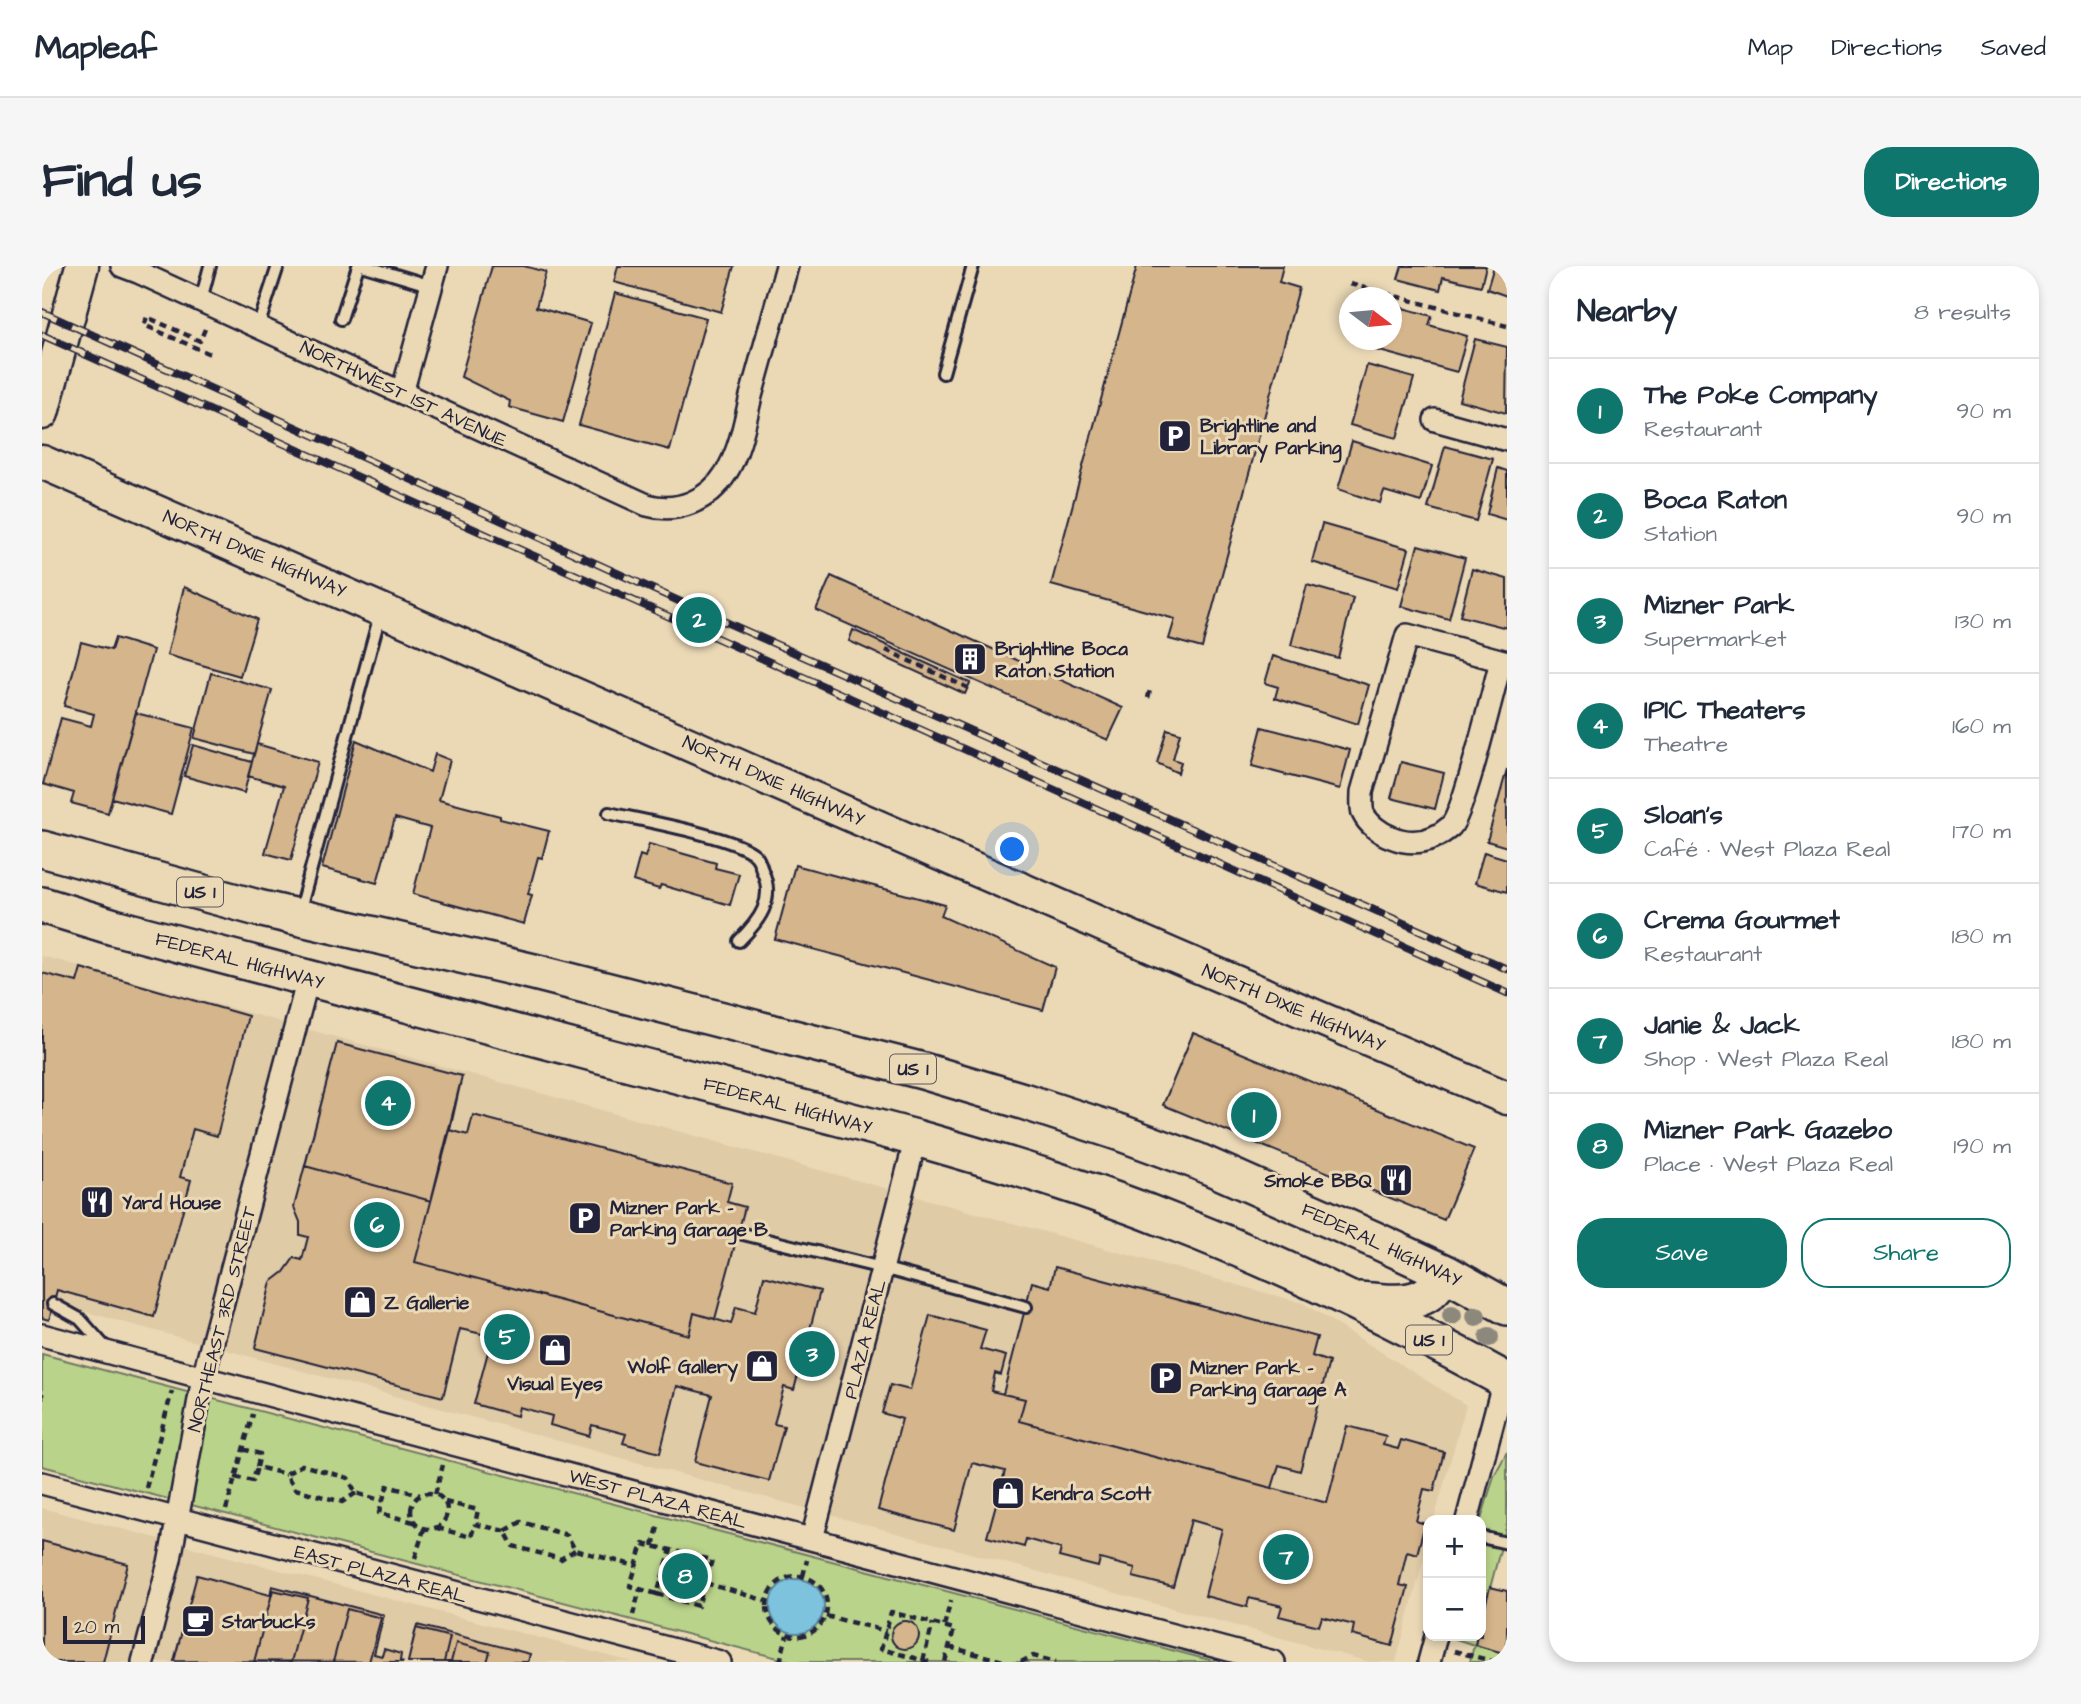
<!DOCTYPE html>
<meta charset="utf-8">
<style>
body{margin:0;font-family:"Architects Daughter",sans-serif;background:#f6f6f7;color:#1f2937}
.controls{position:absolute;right:21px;bottom:21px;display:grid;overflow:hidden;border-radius:14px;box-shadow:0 4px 10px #0003}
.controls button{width:63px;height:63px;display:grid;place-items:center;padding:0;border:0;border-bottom:2px solid #e0e1e3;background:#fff;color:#1f2937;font:35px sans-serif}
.compass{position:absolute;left:1297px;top:21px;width:63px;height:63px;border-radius:50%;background:#fff;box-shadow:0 4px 10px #0003;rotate:106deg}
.scale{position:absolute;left:21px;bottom:18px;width:82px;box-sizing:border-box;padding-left:7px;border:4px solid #22223b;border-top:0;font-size:19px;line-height:24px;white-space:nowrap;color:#22223b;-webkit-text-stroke:5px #ebd9b6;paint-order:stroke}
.you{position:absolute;left:971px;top:584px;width:24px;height:24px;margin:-18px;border:5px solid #fff;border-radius:50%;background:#1a73e8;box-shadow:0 0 0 10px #1a73e833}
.badge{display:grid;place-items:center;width:46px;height:46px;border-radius:50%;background:#0f766e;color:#fff;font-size:23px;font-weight:700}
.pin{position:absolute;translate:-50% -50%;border:4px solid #fff;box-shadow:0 2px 7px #0006}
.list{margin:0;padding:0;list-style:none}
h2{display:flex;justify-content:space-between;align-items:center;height:91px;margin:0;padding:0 28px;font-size:30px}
h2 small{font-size:23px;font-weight:400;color:#747a83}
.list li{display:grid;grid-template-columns:46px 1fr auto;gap:21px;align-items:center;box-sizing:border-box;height:105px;padding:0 28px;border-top:2px solid #e0e1e3}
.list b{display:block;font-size:26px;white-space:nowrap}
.list p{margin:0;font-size:23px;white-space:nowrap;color:#747a83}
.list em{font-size:23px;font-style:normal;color:#747a83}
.actions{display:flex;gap:14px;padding:21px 28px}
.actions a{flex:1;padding:16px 0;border:2px solid #0f766e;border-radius:28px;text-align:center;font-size:24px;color:#0f766e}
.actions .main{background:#0f766e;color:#fff}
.map{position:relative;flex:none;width:1465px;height:1396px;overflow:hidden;border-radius:28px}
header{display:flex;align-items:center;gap:42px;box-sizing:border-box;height:98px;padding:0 35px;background:#fff;border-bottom:2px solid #e0e1e3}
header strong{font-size:33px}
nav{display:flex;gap:38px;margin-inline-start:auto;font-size:24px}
.intro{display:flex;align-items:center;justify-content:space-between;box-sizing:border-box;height:168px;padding:0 42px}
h1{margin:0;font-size:49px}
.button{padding:18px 32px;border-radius:28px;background:#0f766e;color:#fff;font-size:24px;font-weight:700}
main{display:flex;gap:42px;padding:0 42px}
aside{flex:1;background:#fff;border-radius:28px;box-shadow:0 4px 10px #0003}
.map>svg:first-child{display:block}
</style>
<header>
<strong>Mapleaf</strong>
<nav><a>Map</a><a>Directions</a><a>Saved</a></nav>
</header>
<div class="intro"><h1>Find us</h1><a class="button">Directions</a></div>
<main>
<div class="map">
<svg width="1465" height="1396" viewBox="0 0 1465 1396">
<rect width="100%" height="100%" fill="#ebd9b6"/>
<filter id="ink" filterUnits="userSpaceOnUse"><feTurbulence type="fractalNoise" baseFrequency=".0143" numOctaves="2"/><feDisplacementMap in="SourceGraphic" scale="14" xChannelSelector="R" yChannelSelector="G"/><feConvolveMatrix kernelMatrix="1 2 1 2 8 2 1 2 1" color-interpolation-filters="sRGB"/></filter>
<g filter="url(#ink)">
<path fill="#e0cba7" d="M0 690 1261 1037 1424 1139 1392 1254H1386V1277L1354 1396H1327L0 1034Z
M0 1242 590 1396H0Z"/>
<path fill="#bad38a" stroke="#6e7a62" stroke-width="2" d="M0 1088 1175 1396H751L0 1200Z
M1465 1186V1258L1439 1356V1254L1452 1210Z
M1405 1370H1435L1433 1379 1465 1388V1396H1428L1432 1379Z"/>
<path fill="#7dc3de" stroke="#59839d" stroke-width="2" d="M728 1340a27 27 0 1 1 54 0a27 27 0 1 1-54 0Z"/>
<path fill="#d5b58b" stroke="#22223b" stroke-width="2" d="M450 0H482L504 6 494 41 549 57 521 156 467 141 468 135 419 111Z
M576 0H692L679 46 572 16Z
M1095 0H1241L1237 16 1257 22 1160 382 1127 373 1133 353 1009 319Z
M1360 0H1444L1439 20 1401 11 1398 24 1356 13Z
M1452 0H1465V30L1445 23Z
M573 27 664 52 628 184 537 159Z
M1350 39 1390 50 1387 59 1425 70 1415 106 1334 84 1337 74H1350Z
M1433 73 1465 81 1464 147 1417 134Z
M1325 99 1372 112 1355 172 1308 159Z
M1310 175 1390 200 1379 236 1342 225 1338 237 1296 223Z
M1403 180 1451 193 1434 255 1386 242Z
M1456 202 1465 205V254L1445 248Z
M1280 258 1367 283 1356 322 1270 296Z
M1376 279 1423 292 1407 353 1359 340Z
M1430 303 1465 313V362L1418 350Z
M789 310 1081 442 1066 474 774 344Z
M1265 319 1311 332 1296 392 1249 379Z
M142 321 215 353 198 410 125 389Z
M811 364 928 417 923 428 807 375Z
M73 372 111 384 66 547 29 537 32 527 1 518 19 452 49 460 52 448 22 440 39 376 69 384Z
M1231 390 1327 419 1316 458 1233 432 1236 421 1223 417Z
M169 407 230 424 212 488 152 472Z
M94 447 152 462 129 548 70 532Z
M1220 461 1308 484 1298 523 1210 500Z
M1125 463 1138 467 1131 493 1139 496 1136 507 1115 497Z
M314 474 388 506 393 488 408 494 397 534 458 550V553L507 565 500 592 496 591 486 628 490 629 482 658 371 628 388 562 353 552 335 617 280 602Z
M215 478 276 496 249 594 223 587 242 520 206 510Z
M151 479 210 496 202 527 142 510Z
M1359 496 1402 507 1393 543 1349 532Z
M1465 503V581L1445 575Z
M607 578 674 597 673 602 697 608 688 639 619 619 617 623 591 615 598 589 603 591Z
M1442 586 1465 593V626L1433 617Z
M753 599 903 639 899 650 1013 701 1001 744 733 673Z
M39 702 206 750 175 870 151 863 138 911 149 914 112 1051 15 1024 7 1054 0 1052V707L35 716Z
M1151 767 1432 883 1402 954 1121 839Z
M295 777 420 810 389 935 263 900Z
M295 777 420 810 408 864 373 996 647 1069 652 1047 689 1058 694 1041 713 1046 722 1010 778 1025 752 1124 742 1121 732 1158 742 1160 727 1215 653 1196 670 1129 635 1120 618 1187 581 1177 584 1168 550 1159 547 1170 508 1159 510 1150 477 1141 475 1150 432 1138 450 1071 440 1068 418 1063 401 1131 213 1082 229 1016 242 1006 252 992 260 994 266 971 258 969V956L252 941Z
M431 849 690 917 685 936 703 941 673 1053 652 1047 647 1069 373 996 408 864 426 869Z
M1013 1001 1275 1071 1270 1090 1287 1096 1258 1205 1237 1199 1230 1222 977 1155 983 1133 961 1128 990 1016 1008 1021Z
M888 1049 944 1064 938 1083 964 1090 959 1109 953 1107 949 1125 983 1133 977 1155 1252 1228 1285 1237 1305 1160 1344 1170 1341 1179 1356 1183 1359 1174 1402 1186 1392 1225 1382 1223 1374 1255 1383 1258 1375 1288 1365 1285 1357 1319 1366 1321 1350 1380 1310 1369 1312 1359 1280 1351 1277 1360 1237 1350 1240 1340 1207 1332 1205 1341 1163 1330 1180 1263 1149 1254 1131 1321 1091 1311 1093 1302 1058 1293 1056 1301 1017 1291 1019 1283 984 1273 982 1281 945 1271 963 1205 930 1197 912 1264 836 1244 860 1153 840 1147 848 1119 868 1124Z
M0 1275 86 1298 61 1396H0Z
M629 1311a14 14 0 1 1 28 0a14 14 0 1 1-28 0Z
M155 1309 228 1329 230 1320 342 1349 332 1388 340 1390 342 1383 359 1388 358 1395 362 1396 132 1395Z
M1448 1321 1465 1325V1388L1433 1379 1435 1370H1439V1356Z
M231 1324 266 1332 249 1396H212Z
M305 1343 339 1352 327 1396H291Z
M849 1369a14 14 0 1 1 28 0a14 14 0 1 1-28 0Z
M375 1359 488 1388 486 1396H366Z
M374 1362 408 1371 402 1396H366Z
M414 1377 448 1386 445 1396H409Z"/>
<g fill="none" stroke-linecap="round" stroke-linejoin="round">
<g stroke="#22223b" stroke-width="16">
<path id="lane" d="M323 0 390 20
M159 34 168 0
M299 53 316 0
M216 61 236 0
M901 107 931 0
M567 547C598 554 694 571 713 589 717 593 719 600 720 604 734 634 717 655 697 675
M257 647 339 345
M697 967 840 1002 984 1041
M11 1038 38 1053 64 1082
M1439 1271 1465 1277"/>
</g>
<g stroke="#22223b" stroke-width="26">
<path id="street" d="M80 0 96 6 605 239C636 248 667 234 684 207 698 185 703 155 709 130 721 87 733 43 745 0
M360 127 395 0
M1393 154 1465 174
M1459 395C1452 421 1422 546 1409 560 1391 576 1371 580 1349 571 1338 567 1326 558 1321 547 1319 541 1320 532 1320 526L1365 369 1465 396
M0 1069 1232 1396
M0 1217 678 1396
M1425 1254 1462 1114
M770 1273 874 872
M101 1396 128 1293 161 1112 266 713
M1387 1396 1394 1370"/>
</g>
<g stroke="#22223b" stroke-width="37">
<path id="secondary" d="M0 147 40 0
M0 196 1132 690 1465 832"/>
</g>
<g stroke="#22223b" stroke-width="40">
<path id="primary" d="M0 583 216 642 492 706 881 805 981 835 1079 867 1155 895 1331 973 1404 1007 1465 1041
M0 639 72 661 874 872C961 897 1049 923 1133 957 1247 1001 1358 1056 1465 1115
M1317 1034C1336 1035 1361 1040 1380 1031 1390 1027 1397 1016 1404 1007"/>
</g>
<path stroke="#22223b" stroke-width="4.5" stroke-dasharray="7 5" stroke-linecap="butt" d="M1308 18 1465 60
M163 63 158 75 105 51 102 59 168 88
M844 384 926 422
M1106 432 1108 424
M0 1127V1144
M201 1183 218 1188 215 1201 244 1208
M193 1211 211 1215 215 1201
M104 1222 130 1125
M369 1245a18 18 0 1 1 36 0a18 18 0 1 1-36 0Z
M314 1227 300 1236 253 1223 244 1208 260 1199 306 1212 314 1227 341 1235
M393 1228 401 1199
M403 1236 436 1244 433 1258 463 1265
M184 1244 211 1148
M372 1256 337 1247 345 1220 378 1229
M395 1262 429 1271 433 1258
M611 1280 617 1257
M533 1284 519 1293 471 1280 463 1265 479 1256 525 1269 533 1284 594 1300
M373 1292 382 1263
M725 1340a30 30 0 1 1 60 0a30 30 0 1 1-60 0Z
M761 1310 765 1294
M663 1317 656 1340 615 1328 629 1284 670 1294 663 1317 725 1335
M615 1328 588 1320 601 1278 629 1284
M591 1349 598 1323
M784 1350 844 1365
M902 1360 909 1334
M907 1381 965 1396
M1412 1385 1454 1396
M881 1395 891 1357
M738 1396 745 1369
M887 1396 839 1383 849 1346 912 1363 903 1396
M979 1396 991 1390 1014 1396"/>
<use href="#lane" stroke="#ebd9b6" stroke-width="10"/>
<use href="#street" stroke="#ebd9b6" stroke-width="21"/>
<use href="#secondary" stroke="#ebd9b6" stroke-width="32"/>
<use href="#primary" stroke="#ebd9b6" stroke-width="35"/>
<g stroke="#22223b" stroke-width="8">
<path id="rail" d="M0 46 661 346 1465 703
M0 69 1465 727"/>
</g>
<use href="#rail" stroke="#ebd9b6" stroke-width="5" stroke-dasharray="16" stroke-linecap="butt"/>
</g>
<g fill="#8d887b">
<circle cx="1410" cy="1049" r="10"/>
<circle cx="1434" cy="1050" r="10"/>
<circle cx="1447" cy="1071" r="10"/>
</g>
</g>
<defs>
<g id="parking-square" transform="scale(1.75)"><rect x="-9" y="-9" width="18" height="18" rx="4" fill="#22223b" stroke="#ebd9b6"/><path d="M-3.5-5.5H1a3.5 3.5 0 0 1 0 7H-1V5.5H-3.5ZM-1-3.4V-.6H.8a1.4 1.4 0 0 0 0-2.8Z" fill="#fff"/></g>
<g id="building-square" transform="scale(1.75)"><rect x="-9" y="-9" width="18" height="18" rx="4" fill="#22223b" stroke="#ebd9b6"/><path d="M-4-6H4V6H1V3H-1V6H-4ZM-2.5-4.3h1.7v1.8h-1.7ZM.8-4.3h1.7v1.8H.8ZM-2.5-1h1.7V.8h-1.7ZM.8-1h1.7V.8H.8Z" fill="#fff"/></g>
<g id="restaurant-square" transform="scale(1.75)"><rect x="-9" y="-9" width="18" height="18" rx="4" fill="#22223b" stroke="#ebd9b6"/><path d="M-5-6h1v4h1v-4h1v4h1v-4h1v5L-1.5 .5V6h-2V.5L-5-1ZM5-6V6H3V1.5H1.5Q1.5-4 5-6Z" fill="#fff"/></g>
<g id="shop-square" transform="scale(1.75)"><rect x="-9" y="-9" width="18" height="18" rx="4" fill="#22223b" stroke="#ebd9b6"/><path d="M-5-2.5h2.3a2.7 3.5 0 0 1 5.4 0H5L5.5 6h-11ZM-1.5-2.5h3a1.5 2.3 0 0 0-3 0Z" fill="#fff"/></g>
<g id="cafe-square" transform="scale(1.75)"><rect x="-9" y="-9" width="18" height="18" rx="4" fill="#22223b" stroke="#ebd9b6"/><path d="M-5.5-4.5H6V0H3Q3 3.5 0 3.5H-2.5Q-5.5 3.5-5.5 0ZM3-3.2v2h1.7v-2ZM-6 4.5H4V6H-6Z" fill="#fff"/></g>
</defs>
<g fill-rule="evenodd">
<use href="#parking-square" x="1133" y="170"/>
<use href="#building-square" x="928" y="393"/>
<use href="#restaurant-square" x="1354" y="914"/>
<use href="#restaurant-square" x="55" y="936"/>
<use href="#parking-square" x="543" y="952"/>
<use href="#shop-square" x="318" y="1036"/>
<use href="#shop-square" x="513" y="1084"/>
<use href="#shop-square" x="720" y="1100"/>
<use href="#parking-square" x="1124" y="1112"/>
<use href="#shop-square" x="966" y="1227"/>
<use href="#cafe-square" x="156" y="1355"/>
</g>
<g text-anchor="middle" stroke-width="6" stroke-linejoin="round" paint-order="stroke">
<g fill="#ebd9b6" stroke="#5e5960" stroke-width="2">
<rect x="135" y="611.5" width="46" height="29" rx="5"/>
<rect x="848" y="788.5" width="46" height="29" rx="5"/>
<rect x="1364" y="1059.5" width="46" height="29" rx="5"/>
</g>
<g font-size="18" font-weight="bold" fill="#22223b">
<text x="158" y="632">US 1</text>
<text x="871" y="809">US 1</text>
<text x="1387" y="1080">US 1</text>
</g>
<g font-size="19" fill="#22223b" stroke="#ebd9b6">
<text transform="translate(362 127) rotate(25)" y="7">NORTHWEST 1ST AVENUE</text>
<text transform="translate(213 287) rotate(23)" y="7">NORTH DIXIE HIGHWAY</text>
<text transform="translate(732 514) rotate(24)" y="7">NORTH DIXIE HIGHWAY</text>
<text transform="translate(198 694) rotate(15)" y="7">FEDERAL HIGHWAY</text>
<text transform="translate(1252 741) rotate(23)" y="7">NORTH DIXIE HIGHWAY</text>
<text transform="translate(746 839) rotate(15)" y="7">FEDERAL HIGHWAY</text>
<text transform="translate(1340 978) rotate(25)" y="7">FEDERAL HIGHWAY</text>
<text transform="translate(179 1053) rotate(-76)" y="7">NORTHEAST 3RD STREET</text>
<text transform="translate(822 1073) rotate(-76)" y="7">PLAZA REAL</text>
<text transform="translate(616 1232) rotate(15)" y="7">WEST PLAZA REAL</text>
<text transform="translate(339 1307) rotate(15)" y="7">EAST PLAZA REAL</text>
</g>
<g font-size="19" font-weight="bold" fill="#22223b" stroke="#ebd9b6" text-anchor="start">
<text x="1158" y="166">Brightline and<tspan x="1158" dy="22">Library Parking</tspan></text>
<text x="953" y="389">Brightline Boca<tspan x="953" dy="22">Raton Station</tspan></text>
<text x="1330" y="921" text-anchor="end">Smoke BBQ</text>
<text x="80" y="943">Yard House</text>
<text x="568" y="948">Mizner Park -<tspan x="568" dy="22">Parking Garage B</tspan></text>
<text x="342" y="1043">Z Gallerie</text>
<text x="696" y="1107" text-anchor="end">Wolf Gallery</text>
<text x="1148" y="1108">Mizner Park -<tspan x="1148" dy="22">Parking Garage A</tspan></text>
<text x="513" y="1124" text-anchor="middle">Visual Eyes</text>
<text x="990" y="1234">Kendra Scott</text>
<text x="180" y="1362">Starbucks</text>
</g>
</g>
</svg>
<div class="controls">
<button>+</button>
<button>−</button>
</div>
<svg class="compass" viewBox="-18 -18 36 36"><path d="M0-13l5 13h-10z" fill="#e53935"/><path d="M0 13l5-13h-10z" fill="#747a83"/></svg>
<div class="scale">20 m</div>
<div class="you"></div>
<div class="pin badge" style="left:1212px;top:849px">1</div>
<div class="pin badge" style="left:657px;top:354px">2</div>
<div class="pin badge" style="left:770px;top:1088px">3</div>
<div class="pin badge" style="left:346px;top:837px">4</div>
<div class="pin badge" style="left:465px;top:1071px">5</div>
<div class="pin badge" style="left:335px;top:959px">6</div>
<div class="pin badge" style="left:1244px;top:1291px">7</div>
<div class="pin badge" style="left:643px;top:1310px">8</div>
</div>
<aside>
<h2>Nearby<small>8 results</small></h2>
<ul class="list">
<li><span class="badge">1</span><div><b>The Poke Company</b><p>Restaurant</p></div><em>90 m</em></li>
<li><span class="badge">2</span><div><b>Boca Raton</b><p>Station</p></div><em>90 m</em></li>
<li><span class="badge">3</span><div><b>Mizner Park</b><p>Supermarket</p></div><em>130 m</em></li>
<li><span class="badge">4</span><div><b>IPIC Theaters</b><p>Theatre</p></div><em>160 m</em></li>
<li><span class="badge">5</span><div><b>Sloan's</b><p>Café · West Plaza Real</p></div><em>170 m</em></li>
<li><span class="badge">6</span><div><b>Crema Gourmet</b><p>Restaurant</p></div><em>180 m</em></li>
<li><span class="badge">7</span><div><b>Janie &amp; Jack</b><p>Shop · West Plaza Real</p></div><em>180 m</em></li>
<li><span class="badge">8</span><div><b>Mizner Park Gazebo</b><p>Place · West Plaza Real</p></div><em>190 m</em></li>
</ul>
<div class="actions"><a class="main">Save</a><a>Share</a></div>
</aside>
</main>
